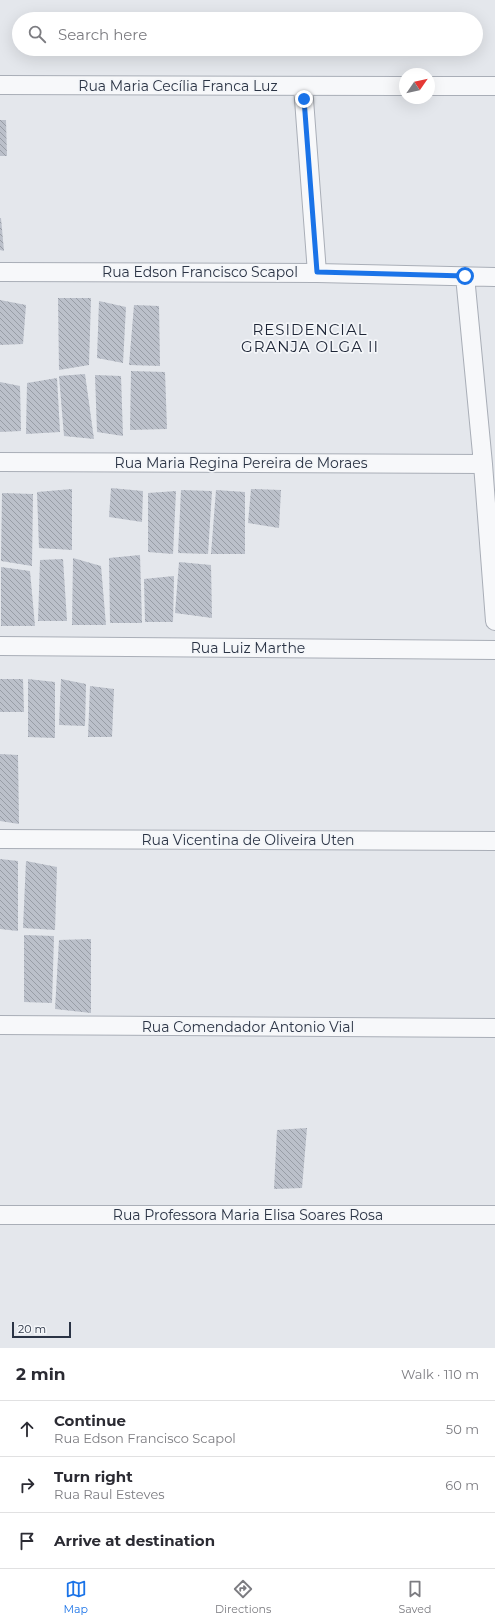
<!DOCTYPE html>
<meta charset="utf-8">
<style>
body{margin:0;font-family:Montserrat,sans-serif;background:#f7f7f7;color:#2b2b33}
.compass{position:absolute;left:399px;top:68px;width:36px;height:36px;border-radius:50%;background:#fff;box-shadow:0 4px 16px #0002;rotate:56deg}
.scale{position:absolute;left:12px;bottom:10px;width:59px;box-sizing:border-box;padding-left:4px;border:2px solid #2b3445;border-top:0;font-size:11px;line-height:14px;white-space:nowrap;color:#2b3445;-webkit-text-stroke:3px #f4f6f9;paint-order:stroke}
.stop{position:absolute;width:12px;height:12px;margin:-9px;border:3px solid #1a73e8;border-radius:50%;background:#fff}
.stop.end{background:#1a73e8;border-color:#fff;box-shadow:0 1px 4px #0008}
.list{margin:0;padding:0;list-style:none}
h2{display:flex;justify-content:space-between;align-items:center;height:52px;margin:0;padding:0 16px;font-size:17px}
h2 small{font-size:13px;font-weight:400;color:#7c7c81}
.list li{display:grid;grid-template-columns:26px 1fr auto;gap:12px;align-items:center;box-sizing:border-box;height:56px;padding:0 16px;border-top:1px solid #e1e1e2}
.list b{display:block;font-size:15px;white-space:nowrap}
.list p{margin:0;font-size:13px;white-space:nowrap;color:#7c7c81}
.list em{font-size:13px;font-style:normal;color:#7c7c81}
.icon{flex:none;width:22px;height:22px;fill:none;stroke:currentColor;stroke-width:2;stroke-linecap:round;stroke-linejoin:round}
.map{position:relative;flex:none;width:495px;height:1348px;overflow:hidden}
.search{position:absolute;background:#fff;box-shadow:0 4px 16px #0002;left:12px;right:12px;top:12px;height:44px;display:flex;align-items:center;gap:10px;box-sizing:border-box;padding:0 14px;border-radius:22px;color:#7c7c81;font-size:15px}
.sheet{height:220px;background:#fff}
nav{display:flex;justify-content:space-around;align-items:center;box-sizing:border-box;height:56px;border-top:1px solid #e1e1e2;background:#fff;font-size:11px;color:#7c7c81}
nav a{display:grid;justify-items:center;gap:2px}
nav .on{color:#1a73e8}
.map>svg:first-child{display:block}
</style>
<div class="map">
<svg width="495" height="1348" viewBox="0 0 495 1348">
<defs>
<pattern id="building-back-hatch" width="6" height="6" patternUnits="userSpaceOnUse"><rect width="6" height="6" fill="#bbc0ca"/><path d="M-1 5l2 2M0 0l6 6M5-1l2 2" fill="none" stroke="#989da6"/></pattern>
</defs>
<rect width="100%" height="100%" fill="#e4e7ec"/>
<path fill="url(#building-back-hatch)" d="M0 120H6L7 156H0Z
M0 218H1L4 251 0 250Z
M58 298H91L89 365 59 370Z
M0 300 26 305 23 344 0 345Z
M99 301 126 307 123 363 97 358Z
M134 305 159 306 160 366 129 365Z
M131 371 165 372 167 429 130 430Z
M85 374 94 439 64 436 59 376Z
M95 375 121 376 123 436 97 432Z
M57 378 60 432 26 434 27 383Z
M0 382 20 386 21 431 0 432Z
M111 488 143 491 142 522 109 517Z
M72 489V550L39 548 37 492Z
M251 489 281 490 279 528 248 523Z
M181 490 212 491 208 554 178 553Z
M216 490 245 492V554H211Z
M176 491 173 554 148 552V493Z
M2 493 33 494 32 566 1 561Z
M140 555 142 623H110L109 558Z
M73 558 101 566 106 625H72Z
M63 559 67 621H38L40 560Z
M179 562 211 565 212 618 175 613Z
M1 567 30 571 35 626H1Z
M174 576 173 622H145L144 579Z
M0 679H23L24 712H0Z
M28 679 55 682V738L28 737Z
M61 679 86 684 85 726 59 725Z
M90 686 114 689 112 737H88Z
M0 754 18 755 19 824 0 821Z
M0 859 18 861V931L0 929Z
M26 861 57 867 55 930 23 928Z
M24 935 54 936 52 1003 24 1002Z
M91 939V1013L55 1009 59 940Z
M307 1128 302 1188 274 1189 277 1130Z"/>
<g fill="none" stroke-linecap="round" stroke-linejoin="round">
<g stroke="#a9aeb7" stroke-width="20">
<path id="minor" d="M0 85 405 86
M303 86 317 273
M429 86H495
M0 272 317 273 495 277
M465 276 483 464 495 621
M0 462 483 464
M0 646 495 650
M0 839 495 841
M0 1025 495 1028
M0 1215H495"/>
</g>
<use href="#minor" stroke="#f7f8fa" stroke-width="18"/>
</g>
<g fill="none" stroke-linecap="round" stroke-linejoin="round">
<path stroke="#1a73e8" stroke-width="5" d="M304 99 317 272 465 276"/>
</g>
<g text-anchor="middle" stroke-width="3.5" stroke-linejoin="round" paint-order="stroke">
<g font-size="14" fill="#2b3445" stroke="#f4f6f9">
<text x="178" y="91">Rua Maria Cecília Franca Luz</text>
<text x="200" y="277">Rua Edson Francisco Scapol</text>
<text x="241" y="468">Rua Maria Regina Pereira de Moraes</text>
<text x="248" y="653">Rua Luiz Marthe</text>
<text x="248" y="845">Rua Vicentina de Oliveira Uten</text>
<text x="248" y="1032">Rua Comendador Antonio Vial</text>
<text x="248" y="1220">Rua Professora Maria Elisa Soares Rosa</text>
</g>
<g font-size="15" letter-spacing="1" fill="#1d2536" stroke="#f4f6f9">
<text x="310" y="335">RESIDENCIAL<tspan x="310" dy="17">GRANJA OLGA II</tspan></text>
</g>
</g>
</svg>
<svg class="compass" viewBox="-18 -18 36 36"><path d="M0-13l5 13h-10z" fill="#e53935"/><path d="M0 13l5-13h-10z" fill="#7c7c81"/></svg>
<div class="scale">20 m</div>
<div class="stop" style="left:465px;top:276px"></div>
<div class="stop end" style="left:304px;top:99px"></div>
<div class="search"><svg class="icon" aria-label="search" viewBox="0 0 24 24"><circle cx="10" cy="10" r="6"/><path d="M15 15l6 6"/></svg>Search here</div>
</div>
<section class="sheet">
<h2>2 min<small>Walk · 110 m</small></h2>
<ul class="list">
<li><svg class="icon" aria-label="ahead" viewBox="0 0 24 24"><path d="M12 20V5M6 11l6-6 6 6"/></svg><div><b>Continue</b><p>Rua Edson Francisco Scapol</p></div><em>50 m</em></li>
<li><svg class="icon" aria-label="right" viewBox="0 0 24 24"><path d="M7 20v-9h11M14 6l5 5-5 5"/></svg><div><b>Turn right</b><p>Rua Raul Esteves</p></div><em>60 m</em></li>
<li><svg class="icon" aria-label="arrive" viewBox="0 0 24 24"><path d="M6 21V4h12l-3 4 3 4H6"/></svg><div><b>Arrive at destination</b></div></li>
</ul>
</section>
<nav>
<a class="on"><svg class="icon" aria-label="map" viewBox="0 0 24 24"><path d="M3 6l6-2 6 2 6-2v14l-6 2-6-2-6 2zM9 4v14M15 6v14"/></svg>Map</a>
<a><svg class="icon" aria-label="directions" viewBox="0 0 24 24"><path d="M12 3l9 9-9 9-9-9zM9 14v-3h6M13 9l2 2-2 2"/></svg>Directions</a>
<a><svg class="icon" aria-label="saved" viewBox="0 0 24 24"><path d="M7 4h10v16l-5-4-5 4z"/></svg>Saved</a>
</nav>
